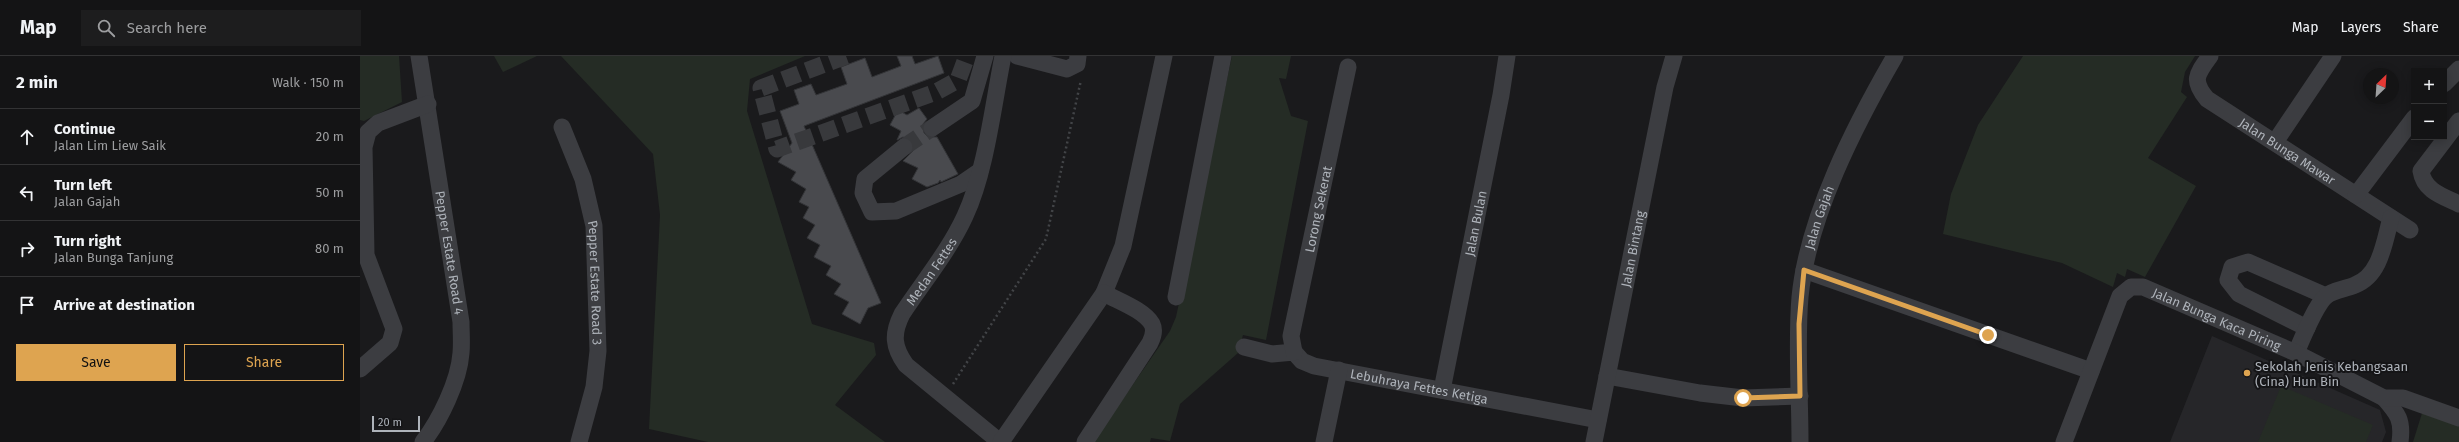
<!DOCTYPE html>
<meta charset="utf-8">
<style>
body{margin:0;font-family:"Fira Sans",sans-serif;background:#1d1d1e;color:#f1f3f6}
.controls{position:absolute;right:12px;top:12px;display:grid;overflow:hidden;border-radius:0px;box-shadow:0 2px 10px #0003}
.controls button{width:36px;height:36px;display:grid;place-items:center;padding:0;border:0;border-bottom:1px solid #333334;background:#141415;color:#f1f3f6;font:20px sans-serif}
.compass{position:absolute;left:2003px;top:12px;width:36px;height:36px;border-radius:50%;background:#141415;box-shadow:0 2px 10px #0003;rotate:25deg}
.scale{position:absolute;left:12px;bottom:10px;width:48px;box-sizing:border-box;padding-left:4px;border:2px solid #aeb3ba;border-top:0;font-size:11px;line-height:14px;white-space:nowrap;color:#aeb3ba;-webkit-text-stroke:3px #151517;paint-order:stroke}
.stop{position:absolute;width:12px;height:12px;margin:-9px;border:3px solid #dea450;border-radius:50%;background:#fff}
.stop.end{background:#dea450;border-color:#fff;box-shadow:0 1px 4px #0008}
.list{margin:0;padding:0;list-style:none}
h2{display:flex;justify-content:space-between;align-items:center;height:52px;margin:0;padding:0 16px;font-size:17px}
h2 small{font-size:13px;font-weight:400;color:#9d9ea0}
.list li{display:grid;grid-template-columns:26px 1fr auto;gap:12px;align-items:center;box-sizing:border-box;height:56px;padding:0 16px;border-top:1px solid #333334}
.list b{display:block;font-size:15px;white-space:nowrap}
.list p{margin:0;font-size:13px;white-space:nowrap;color:#9d9ea0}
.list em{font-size:13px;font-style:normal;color:#9d9ea0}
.actions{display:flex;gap:8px;padding:12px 16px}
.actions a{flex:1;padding:9px 0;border:1px solid #dea450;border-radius:0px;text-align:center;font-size:14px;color:#dea450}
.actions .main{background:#dea450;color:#111}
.icon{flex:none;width:22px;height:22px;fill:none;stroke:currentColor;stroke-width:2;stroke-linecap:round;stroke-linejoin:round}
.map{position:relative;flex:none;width:2099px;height:386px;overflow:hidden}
header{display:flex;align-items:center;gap:24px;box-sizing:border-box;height:56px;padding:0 20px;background:#141415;border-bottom:1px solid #333334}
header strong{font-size:19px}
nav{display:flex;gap:22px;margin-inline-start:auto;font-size:14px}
.search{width:280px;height:36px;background:#1d1d1e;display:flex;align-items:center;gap:10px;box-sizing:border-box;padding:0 14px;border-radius:0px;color:#9d9ea0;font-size:15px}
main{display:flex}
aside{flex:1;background:#141415}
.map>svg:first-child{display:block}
</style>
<header>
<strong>Map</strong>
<div class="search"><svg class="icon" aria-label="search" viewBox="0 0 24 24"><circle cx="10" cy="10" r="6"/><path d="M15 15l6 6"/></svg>Search here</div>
<nav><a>Map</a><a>Layers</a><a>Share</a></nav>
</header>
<main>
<aside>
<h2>2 min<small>Walk · 150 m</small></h2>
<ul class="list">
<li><svg class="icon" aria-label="ahead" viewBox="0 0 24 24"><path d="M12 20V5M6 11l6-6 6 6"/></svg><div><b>Continue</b><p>Jalan Lim Liew Saik</p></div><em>20 m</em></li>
<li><svg class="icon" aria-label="left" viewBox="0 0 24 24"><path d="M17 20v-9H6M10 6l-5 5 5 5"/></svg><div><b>Turn left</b><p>Jalan Gajah</p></div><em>50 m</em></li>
<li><svg class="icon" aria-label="right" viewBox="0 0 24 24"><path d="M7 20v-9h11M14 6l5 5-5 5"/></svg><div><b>Turn right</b><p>Jalan Bunga Tanjung</p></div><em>80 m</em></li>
<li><svg class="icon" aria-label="arrive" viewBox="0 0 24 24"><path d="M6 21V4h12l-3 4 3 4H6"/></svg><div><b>Arrive at destination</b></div></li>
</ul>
<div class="actions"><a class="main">Save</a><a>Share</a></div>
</aside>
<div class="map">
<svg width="2099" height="386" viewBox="0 0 2099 386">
<rect width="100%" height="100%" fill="#1a1a1c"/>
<path fill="#262629" d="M1852 280 2020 354 2026 376 2022 386H1810Z"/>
<path fill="#252c25" d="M0 0H39L42 46 4 65 0 64Z
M134 0H177L143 16Z
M201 0H445L390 23 387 55 452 268 514 287 516 299 475 349 525 386H348L289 373 300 159 293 98Z
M872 0H931L926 23 919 22 931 60 948 65 906 284 883 279 878 297 820 348 810 385 791 382 790 386H733L810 275 816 261Z
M1663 0H1835L1825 16 1821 36 1827 41 1788 102 1836 130 1785 221 1767 213 1765 221 1757 217 1753 231 1702 207 1583 178 1591 138 1618 69Z
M1921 330 2013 369 2006 386H1898Z
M2063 354 2099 368V386H2053Z"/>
<path fill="#494a4e" stroke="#343538" d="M537 0H552L555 8 578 0 584 17 444 70 521 247 508 252 500 268 482 258 489 246 474 238 481 228 466 219 471 210 454 201 460 189 447 182 455 169 443 162 449 151 439 146 446 133 431 124 436 116 418 106 432 87 420 55 439 48 434 34 451 28 456 39 487 28 481 11 505 2 512 21 541 10Z
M559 52 567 63 563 68 564 77 568 81H577L598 118 581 126 580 124 578 127 567 131 552 123 558 112 543 105 553 95 552 85 543 81 537 84 541 75 530 69 538 54 547 59Z"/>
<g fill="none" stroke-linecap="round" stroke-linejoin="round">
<path stroke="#38393c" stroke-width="17" stroke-dasharray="17 8" stroke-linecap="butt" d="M486 0 401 32 417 93 576 36 598 24 607 0
M544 91 572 72"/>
<path stroke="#424447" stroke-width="2.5" stroke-dasharray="2 3" stroke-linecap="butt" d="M593 328 686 183 721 24"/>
<g stroke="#3c3d41" stroke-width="17">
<path id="s1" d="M59 0 101 266C101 276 102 286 101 297 99 325 80 364 63 386"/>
<path d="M657 0 707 13 717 8 718 0"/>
<path id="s2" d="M1850 0C1837 18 1831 24 1847 43L2050 174"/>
<path d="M2084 28 2099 13"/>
<path d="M2099 65 2061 115C2064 135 2082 140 2099 148"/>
<path id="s3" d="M202 71 223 123 234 170 238 295 234 331 219 386"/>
<path d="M572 72 612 45 625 0"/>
<path d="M1915 86 1973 0"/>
<path d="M544 91 505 123 503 137 512 156 536 155 601 128 620 115"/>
<path d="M1996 139 2054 62"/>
<path d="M1444 214 1731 315"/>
<path d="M816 241 863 0"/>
<path d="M1947 272 1879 238 1868 224 1872 211 1888 206 1966 240"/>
<path id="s4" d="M884 291 912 298 934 296 942 305 954 310 1238 364"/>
<path id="s5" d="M934 296 931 280 988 11"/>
<path d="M1936 297C1942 283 1955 250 1966 240 1973 234 1986 233 1995 229 2021 219 2024 186 2031 162"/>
<path d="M0 313 30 287 34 273 6 199 4 91 8 76 18 67 68 48"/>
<path d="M1247 320 1340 337 1383 342 1440 340"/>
<path id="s6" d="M1082 334 1141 39 1147 0"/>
<path d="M2024 342C2038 358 2043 364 2040 386"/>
<path id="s7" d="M640 386 546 309C533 291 532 278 542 258 563 226 589 195 605 160 626 115 633 49 643 0"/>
<path d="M641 386 744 237 763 190 804 0"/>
<path d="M725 386 790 287C793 281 795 274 792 268 784 254 758 245 744 237"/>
<path d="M964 386 979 314"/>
<path id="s8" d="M1234 386 1305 31 1314 0"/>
<path id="s9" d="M1440 386C1440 338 1436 289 1440 241 1448 160 1495 69 1535 0"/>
<path id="s10" d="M1704 386 1760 240 1771 231H1783L1936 297 2024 342H2043L2099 362"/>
</g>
</g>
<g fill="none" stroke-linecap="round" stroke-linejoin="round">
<path stroke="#dea450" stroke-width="5" d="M1383 342 1440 340 1439 268 1444 214 1628 279"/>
</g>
<circle fill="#dea450" stroke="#151517" stroke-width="1.5" cx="1887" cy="317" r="4"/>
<g text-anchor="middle" stroke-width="4" stroke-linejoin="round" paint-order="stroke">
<g font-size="13" fill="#aeb3ba" stroke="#151517">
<text dy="5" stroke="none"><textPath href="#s2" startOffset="145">Jalan Bunga Mawar</textPath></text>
<text dy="5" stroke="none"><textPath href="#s5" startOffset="146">Lorong Sekerat</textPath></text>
<text dy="5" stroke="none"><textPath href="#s9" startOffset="227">Jalan Gajah</textPath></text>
<text dy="5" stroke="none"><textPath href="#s6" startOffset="170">Jalan Bulan</textPath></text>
<text dy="5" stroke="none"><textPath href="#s8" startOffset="197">Jalan Bintang</textPath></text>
<text dy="5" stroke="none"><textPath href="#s1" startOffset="199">Pepper Estate Road 4</textPath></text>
<text dy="5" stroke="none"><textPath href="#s7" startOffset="228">Medan Fettes</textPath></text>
<text dy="5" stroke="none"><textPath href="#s3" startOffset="161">Pepper Estate Road 3</textPath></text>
<text dy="5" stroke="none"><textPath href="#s10" startOffset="263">Jalan Bunga Kaca Piring</textPath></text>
<text dy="5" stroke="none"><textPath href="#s4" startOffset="183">Lebuhraya Fettes Ketiga</textPath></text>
</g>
<g font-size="13" fill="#aeb3ba" stroke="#151517" text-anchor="start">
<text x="1895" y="315">Sekolah Jenis Kebangsaan<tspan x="1895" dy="15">(Cina) Hun Bin</tspan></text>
</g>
</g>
</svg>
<div class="controls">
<button>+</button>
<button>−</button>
</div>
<svg class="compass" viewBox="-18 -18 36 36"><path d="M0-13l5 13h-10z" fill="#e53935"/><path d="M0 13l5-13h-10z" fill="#9d9ea0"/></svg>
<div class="scale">20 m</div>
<div class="stop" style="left:1383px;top:342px"></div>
<div class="stop end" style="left:1628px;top:279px"></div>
</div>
</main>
